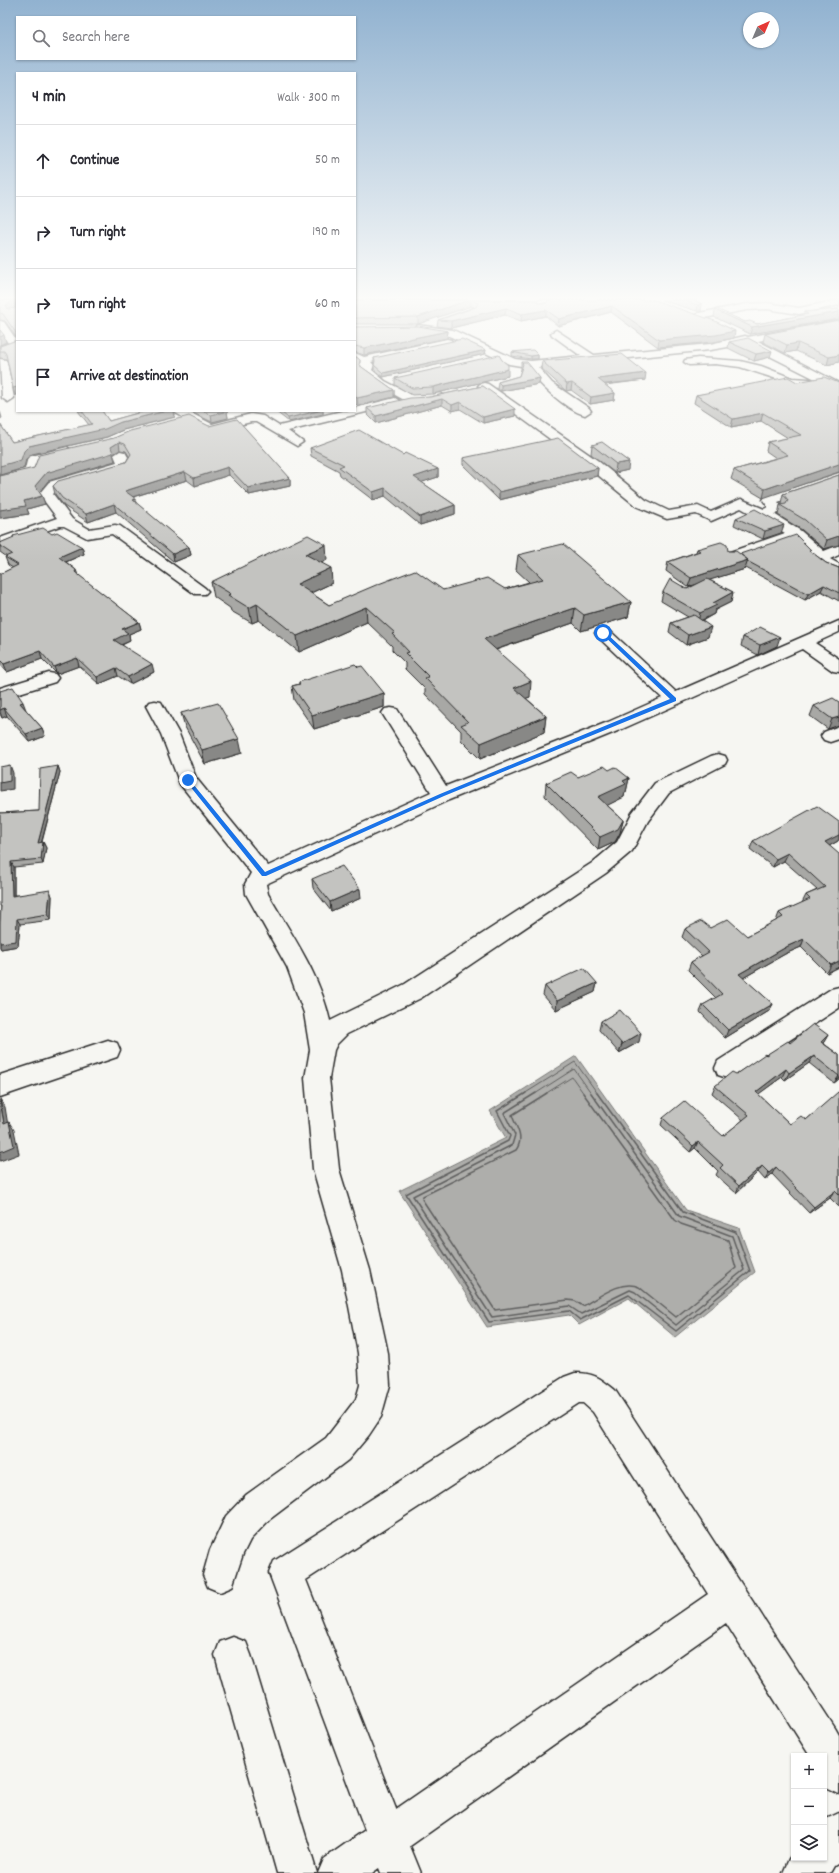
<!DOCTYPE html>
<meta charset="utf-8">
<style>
body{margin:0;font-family:Dekko,sans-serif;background:#f7f7f7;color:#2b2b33}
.controls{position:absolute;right:12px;bottom:12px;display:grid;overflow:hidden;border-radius:0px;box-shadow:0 1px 3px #0004}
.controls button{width:36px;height:36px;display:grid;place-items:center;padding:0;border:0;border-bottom:1px solid #e1e1e2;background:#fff;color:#2b2b33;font:20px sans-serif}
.compass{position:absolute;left:743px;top:12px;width:36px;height:36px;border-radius:50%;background:#fff;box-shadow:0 1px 3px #0004;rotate:44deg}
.stop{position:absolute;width:12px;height:12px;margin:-9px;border:3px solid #1a73e8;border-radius:50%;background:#fff}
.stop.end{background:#1a73e8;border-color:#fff;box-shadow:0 1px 4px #0008}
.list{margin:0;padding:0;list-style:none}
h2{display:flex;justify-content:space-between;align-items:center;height:52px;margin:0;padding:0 16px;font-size:17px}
h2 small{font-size:13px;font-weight:400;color:#7c7c81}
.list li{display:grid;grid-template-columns:26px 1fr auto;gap:12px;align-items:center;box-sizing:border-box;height:72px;padding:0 16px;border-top:1px solid #e1e1e2}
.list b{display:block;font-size:15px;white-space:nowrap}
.list em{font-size:13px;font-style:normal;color:#7c7c81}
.icon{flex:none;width:22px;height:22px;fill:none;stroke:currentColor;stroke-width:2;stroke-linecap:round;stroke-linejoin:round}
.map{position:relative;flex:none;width:839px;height:1873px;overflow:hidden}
.search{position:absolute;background:#fff;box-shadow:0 1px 3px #0004;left:16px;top:16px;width:340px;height:44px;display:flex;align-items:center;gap:10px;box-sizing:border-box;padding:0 14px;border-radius:0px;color:#7c7c81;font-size:15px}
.panel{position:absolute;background:#fff;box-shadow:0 1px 3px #0004;left:16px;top:72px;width:340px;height:340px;border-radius:0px}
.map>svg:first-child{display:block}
</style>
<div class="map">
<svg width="839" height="1873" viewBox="0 0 839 1873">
<rect width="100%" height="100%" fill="#f6f6f2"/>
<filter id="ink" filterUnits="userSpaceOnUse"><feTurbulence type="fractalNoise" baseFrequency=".025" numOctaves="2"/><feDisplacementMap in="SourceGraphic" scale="8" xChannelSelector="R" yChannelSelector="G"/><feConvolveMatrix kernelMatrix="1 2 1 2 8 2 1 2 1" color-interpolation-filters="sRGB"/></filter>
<g filter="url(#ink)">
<path fill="#aeaeab" stroke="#7a7a78" d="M576 1056 686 1210 739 1228 755 1272 675 1337 629 1298 579 1325 569 1315 487 1327 399 1191 506 1138 490 1111Z"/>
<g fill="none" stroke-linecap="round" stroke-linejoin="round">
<path stroke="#5f5f5e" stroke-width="1" d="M524 1094 575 1062 598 1094
M535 1094 574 1069 592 1094
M545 1094 572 1077 584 1094"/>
<path stroke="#5f5f5e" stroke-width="1.5" d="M526 1093 497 1111 510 1136 508 1141 406 1194 489 1322 569 1311 580 1320 629 1295 676 1331 750 1271 736 1232 683 1212 597 1093
M536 1093 504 1113 515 1135 512 1145 413 1196 492 1317 569 1306 581 1314 630 1290 635 1292 676 1325 744 1270 732 1236 679 1216 591 1093
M547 1093 512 1115C516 1128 525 1137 516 1150L423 1196 422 1199 495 1310 568 1300 575 1301 583 1306C599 1297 621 1279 639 1287L676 1317 736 1268 728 1240 681 1224 675 1220 583 1093"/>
<g stroke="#2b2b2b" stroke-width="3">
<path id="minor" d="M540 300H553L546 304V308H538L536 303Z
M839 300V305L799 314 767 309 747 310 699 319 694 316 699 313 747 304 767 303 799 308Z
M839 320V326L758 341 839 383V391L746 344 710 350 538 367 552 383 589 408 591 411 585 415C566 410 537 383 527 367L509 364 447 335 418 331 413 328 418 325 453 330 515 359 531 361 581 356 552 335 551 333 556 330 594 355 710 344 745 336 748 337Z
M0 321 4 322 17 341V347L0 352V346L8 343 0 331Z
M447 339 451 340 452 342 451 344 371 362 374 365 372 370 385 381 412 395 438 393 442 394 444 396 442 398 406 401 377 385 362 373 360 371 362 366 355 362V353L364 357Z
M698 358 740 361 761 366 792 378 809 379 815 382 809 385H795L740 367 715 364 689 365 684 362 685 360Z
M0 359 6 360 7 362 14 398 8 402 2 398Z
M484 383 488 384 597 460 646 500 669 511 698 506 711 512 741 499 764 509 768 507 763 500 765 497 839 473V481L778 502 784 509 782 512 774 514 801 531 824 551 839 545V555L830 559 839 564V574C817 569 811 553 794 540L737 559H727L725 556 727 553 785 533 741 508 711 521 696 514 667 519 636 506 587 466 480 388 478 386 480 384Z
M395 398 401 402 399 404 288 431 303 442 297 446 256 422H251L210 432 172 411H187L212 424 251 414 263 416 279 426 342 411H355V408Z
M67 447 73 451 71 454 39 462 36 474 0 484V476L25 469 28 457Z
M120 451 125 452 131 462 127 468 59 488 53 494 72 519 89 529 115 525 120 526 205 588 208 591 205 594H195L112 534 87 538 64 526H60L0 547V538L57 518 39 494 49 482 117 462 114 455Z
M839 621V632L815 643 839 659V672L833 671 802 649 620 730 449 800 266 884 268 894C291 934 320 974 330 1021L405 984 592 863 617 842 632 813 655 783 711 756 718 754 725 756 727 760 725 764 669 793 648 821 632 851 606 873 421 998 347 1034 337 1044 334 1050 329 1078 339 1169 370 1270 388 1353 390 1385 381 1417 369 1435 348 1460 270 1519 250 1540 243 1554 232 1587 220 1592 208 1587 203 1575 210 1550 226 1516 246 1495 326 1438 356 1399 360 1385 358 1353 342 1270 313 1169 305 1078 310 1050 304 1013 287 967 246 894 245 884 251 873 180 784 161 734 146 706 149 702 155 701 161 702 179 734 196 778 268 866 431 792 382 713 385 709 391 708 397 709 446 786 608 722 662 698 597 636 595 633 597 630 603 628 609 630 676 692Z
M49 673 55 674 58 678 55 682 0 699V688Z
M839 726V739L830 742 824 740 821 736 824 732Z
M839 987V1008L736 1075 727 1078 718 1075 715 1068 718 1061 831 989Z
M108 1040 117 1043 120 1050 117 1057 0 1097V1075Z
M575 1373C594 1373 600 1378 615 1390L835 1728 839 1735V1794L826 1788 824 1785V1756H810L726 1623 410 1846 421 1873H381L379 1868 372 1873H318L324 1859 365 1830 269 1573 274 1561 564 1377ZM579 1403H583L593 1412 708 1594 396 1809 306 1580Z
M233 1637 246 1642 251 1655 317 1873H277L215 1655 220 1642Z
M839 1813V1863L834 1866 830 1873H783L789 1859 794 1853V1858H824V1820Z"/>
</g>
<use href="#minor" fill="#f6f6f2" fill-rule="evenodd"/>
</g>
<path fill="#a8a8a5" stroke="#2b2b2b" d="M0 300H17V395H15L7 360 6 359 0 358V346L17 340 16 337 5 321 0 320Z
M355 300H539L537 301 538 303H547L654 300 734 338 714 342 658 347 611 312 558 326 546 316 521 321 505 315 451 328 437 326 438 320 474 307 471 306 418 324H355Z
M661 300H696V301L702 304 701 311H697Z
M839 309V319L750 334 714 317 715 310 745 322 757 324 804 315V312Z
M839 320V362L827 365 796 351 785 353 763 342 765 334Z
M355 327 448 331 447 338 364 355 355 352Z
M729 342 770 357 754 361 728 348Z
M486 350 485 354 383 377 374 370V358Z
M512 352 538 355V359H531L512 356Z
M355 356 360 360V366L394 390V397L358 406 355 403Z
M542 361 645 380 605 385 615 393 614 400 590 404 571 390 566 391 541 368Z
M521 362 540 378 539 384 501 391 497 389 498 382 519 376 521 369Z
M508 376 433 394 412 395 395 385V378Z
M797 382 839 383 763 498 731 479 734 470 776 458 766 451 768 442 788 438 761 421 731 427 694 403 696 395Z
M483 386 515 416 483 423 460 409 452 411 442 405 376 423 367 414V408L430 397Z
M78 411H102L109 421 145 411H174L175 417 123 430 107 437 32 454 26 459 24 468 0 475V424L12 442 89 425Z
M189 411H227L228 418 212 422Z
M275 411H323V414L289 422Z
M114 438 290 478V486L249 495 229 475 195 486 187 480 133 497 137 504 189 547 191 555 174 562 116 512 88 522 64 506 55 494 53 486 126 462 129 456 126 451 120 450 113 454 115 461 48 481 39 492 42 496 45 504 27 509 29 514 0 518 34 468Z
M592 445 628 470 615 473 591 454Z
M310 448 403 455 438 469V477L421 482 455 505V514L420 525 385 496 373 500 340 475 339 471 311 456Z
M463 458 598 468 597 476 499 500 463 465Z
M839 475V545L824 549 802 530 778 515 780 505H782L781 503 783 494Z
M736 518 781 533 763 539 734 525Z
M52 534 82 547 84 554 66 562 76 570 78 575 139 622 141 629 129 634 130 641 122 645 154 672 130 684 118 676 99 684 79 666 57 674 42 659 7 672 0 664V574L13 568 8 565 5 557H7L0 552V543L13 538V536Z
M697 549 728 551 740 554 810 551 826 563 839 568V601L821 591 805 600 746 568 745 569 709 580 733 592 731 602 715 610 714 614 702 621 708 637 686 645 669 632 671 623 688 617 661 601 663 592 687 589 696 584 688 587 666 571 668 562 696 552Z
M518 555 631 602 628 617 581 631 573 623 496 650 530 697 526 698 546 716 544 732 480 759 461 740V731L425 694V689L405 669V663L392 650V646L367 622 299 652 259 620 252 623 231 611 230 608 214 597 211 582 327 560 321 563 332 583 311 593 329 605 443 590 505 589 529 582 516 570Z
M743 637 777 646 758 655 741 646Z
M299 682 384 693V707L314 729 294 700 292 686 299 684Z
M0 691 26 710 42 728 45 736 30 742 7 716 2 718 0 714Z
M839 702V725L828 729 810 716 814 706Z
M181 713 242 753 205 764 185 727Z
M58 766 60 772 42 842H43L46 848 43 864 14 867V895L52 896 51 920 20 924 18 946 1 949 0 947V923L1 912 0 813 39 811Z
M578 777 629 778 626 792H625L624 797 607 805 623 820 620 833 615 842 598 850 545 796 546 783Z
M839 822V839L838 841 829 846 839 967 827 973 801 947 785 954 743 978 773 1004 769 1011 725 1038 700 1012 703 1005 716 998 688 970 691 962 702 956 682 937 685 929 710 928 747 936 776 921 779 913 802 903 806 895 817 890 784 861 773 867 750 849 753 841Z
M312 879 361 898 331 911 313 888Z
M597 983 595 992 556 1010 543 995 545 986Z
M601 1021 639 1042 619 1053 599 1030Z
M828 1035 823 1043 839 1055V1079L834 1083 809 1063 785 1080 782 1077 758 1094 790 1124 806 1120 839 1092V1207L830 1198 809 1213 772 1174 765 1180 758 1172 736 1193 716 1175 718 1171 695 1148 690 1152 661 1125 663 1118 723 1136 743 1120 712 1093 715 1086 736 1074 766 1055 790 1043Z"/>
<path fill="#888886" stroke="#2b2b2b" d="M14 300 16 307 8 312 6 305Z
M469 300H471V306L418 324V317Z
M702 304 701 311H697L698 305Z
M612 306 611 312 558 326 559 319Z
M506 308 505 315 451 328V321Z
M546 310V316L521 321 522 314Z
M839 312V319L750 334 752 327Z
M448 331 447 338 364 355V348Z
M735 331 734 338 714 342 658 347 659 340Z
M4 335 6 342 0 345V337Z
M798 343 796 351 785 353 787 345Z
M486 350 485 354 383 377V373Z
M772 351 770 357 754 361 756 354Z
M538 355V359H531V356Z
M839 355V362L827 365 829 357Z
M508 369V376L433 394V387Z
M646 373 645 380 597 385 598 379Z
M540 378 539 384 501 391V385Z
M572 383 571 390 566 391 567 384Z
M17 387V395H15L13 388Z
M394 390V397L358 406 357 398Z
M615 393 614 400 590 404 591 397Z
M442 399V405L376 423V416Z
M460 402V409L452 411V405Z
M515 409V416L483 423V417Z
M0 411 2 418 0 419Z
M166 411H174L175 417 123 430 107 437 32 454 26 459 24 468 0 475V466L24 451 29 446 121 422Z
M227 411 228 418 212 422 211 415Z
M318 411H323V414L289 422 288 418Z
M763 413 761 421 731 427 733 419Z
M119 442 120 450 113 454 115 461 48 481 38 494 35 486 46 473 111 447Z
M629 462 628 470 615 473 616 464Z
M839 464V472L763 498 765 489Z
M228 467 229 475 195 486 194 478Z
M598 468 597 476 499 500V492Z
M438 469V477L414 485V477Z
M185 472 187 480 126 499 125 491Z
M290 478V486L249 495 248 488Z
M385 488V496L373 500V492Z
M42 496 45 504 27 509 29 514 0 518V510L24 501Z
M114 504 116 512 88 522 86 514Z
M455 505V514L420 525V517Z
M784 525 781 533 763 539 765 531Z
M839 536V545L824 549 827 540Z
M326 545 327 560 306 569 305 554Z
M82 547 84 554 61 564 59 557Z
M189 547 191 555 174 562 173 554Z
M748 560 745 569 688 587 691 578Z
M331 568 332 583 298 599 297 584Z
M824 585 821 591 805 600 808 594Z
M733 592 731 602 715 610 714 614 698 622 700 613 713 603Z
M631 602 628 617 581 631 584 615Z
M257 604 259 620 252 623 249 608Z
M366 607 367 622 299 652 297 636Z
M575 608 573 623 483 654 484 639Z
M139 622 141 629 129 634 130 641 116 647 114 640 122 629Z
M711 627 708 637 686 645 688 635Z
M780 637 777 646 758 655 760 645Z
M40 651 42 659 7 672 4 664Z
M77 658 79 666 57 674 54 667Z
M152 664 154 672 130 684 128 677Z
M116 668 118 676 99 684 97 677Z
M531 681 530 697 512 703 514 688Z
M384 693V707L314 729 312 715Z
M23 702 26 710 20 703Z
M4 708 7 716 2 718 0 712V710Z
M546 716 544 732 480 759 481 743Z
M839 717V725L828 729 832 719Z
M42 728 45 736 30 742 26 734Z
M239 739 242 753 205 764 202 750Z
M10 765 13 773V789L0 791V783Z
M58 766 60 772 40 848 38 843Z
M629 778 626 792H625L624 797 596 811 598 797 623 781Z
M623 820 620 833 615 842 598 850 600 837Z
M839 834V839L838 841 822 850 825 842Z
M43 842 46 848 43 864 41 859Z
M788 853 784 861 773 867 776 859Z
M11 862 14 867V901L12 896Z
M360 889 361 898 331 911 330 902Z
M50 890 52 896 51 920 48 914Z
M17 919 20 924 18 946 1 949 0 947V943Z
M804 939 801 947 785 954 736 982 739 974 788 946Z
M839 961V967L827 973 831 965Z
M597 983 595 992 556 1010 557 1001Z
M773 1004 769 1011 725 1038 728 1030Z
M641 1033 639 1042 619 1053 622 1044Z
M828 1035 824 1042 816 1049 821 1042Z
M814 1056 809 1063 785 1080 789 1073Z
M786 1069 782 1077 752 1099 756 1092Z
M839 1076V1079L834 1083Z
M0 1099 5 1107 9 1132 4 1124Z
M9 1122 14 1130 19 1154 0 1161V1152Z
M698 1142 695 1148 690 1152 693 1146Z
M762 1166 758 1172 736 1193 739 1186Z
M776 1167 772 1174 765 1180 769 1173Z
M835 1191 830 1198 809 1213 814 1207Z"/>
<path fill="#c3c3c0" stroke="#2b2b2b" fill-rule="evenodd" d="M0 300H17V387L13 388 6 354 4 351H0V346L17 340 16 333 3 314 0 313ZM14 300H16V308L8 309 6 305Z
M355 300H469L418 317 355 318Z
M472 300H536L538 303H547L548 300H654L715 321 735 331 716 335 659 340 612 306 559 319 546 310 522 314 506 308 451 321 438 320 476 307 478 303Z
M682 300H692L702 304 698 305Z
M717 309 745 322 750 321 757 324 808 314 804 312 839 309V312L752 327 715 310Z
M839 320V355L829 357 798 343 787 345 765 334Z
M418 326 448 331 364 348 355 346V327Z
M0 330 4 335 0 337Z
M748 338 772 351 756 354 729 342Z
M462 339 486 350 383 373 374 365 375 361 374 358Z
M533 350 538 355 531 356 512 352Z
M622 354 646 373 598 379 615 393 591 397 572 383 567 384 542 361Z
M499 355 502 360 508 365V369L433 387 412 388 395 378Z
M355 356 360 360 359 365 394 390 357 398 355 396Z
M521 362H527L540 378 501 385 498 382 519 376 523 364Z
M788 377 797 382 824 377 839 383V464L765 489 734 470 788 455 768 442 801 435 763 413 733 419 696 395Z
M483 386 515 409 483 417 460 402 452 405 442 399 376 416 367 408 410 398 430 397Z
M82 411H102L109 421 145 411H166L121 422 105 429 29 446 24 451 21 460 0 466V424L12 442 92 424Z
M203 411H227L211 415Z
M280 411H318L288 418Z
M189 416 209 426 237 419 290 478 248 488 228 467 194 478 185 472 125 491 136 499 133 500 189 547 173 554 114 504 86 514 62 498 53 486 58 481 126 462 131 454 125 444 119 442 111 447 113 453 46 473 35 486 42 496 24 501 26 506 0 510V476L34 468 39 455 114 438 130 431Z
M359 430 403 455 405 453 438 469 414 477 455 505 420 517 385 488 373 492 339 467 344 465 310 448Z
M558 438 598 468 499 492 463 458Z
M602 442 629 462 616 464 592 445Z
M839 475V536L827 540 805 520 780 505 786 504 788 500 783 494Z
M755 509 784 525 765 531 736 518Z
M43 528 52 534 57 532 82 547 59 557 76 570 75 572 139 622 122 629 128 633 114 640 152 664 128 677 116 668 97 677 77 658 54 667 40 651 4 664 0 660V574L18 565 5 557 12 554 0 546V543L14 537 13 536Z
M308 535 326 545 305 554 331 568 297 584 329 605 376 585 415 570 443 590 487 578 505 589 543 579 518 555 563 544 631 602 584 615 575 608 484 639 531 681 514 688 546 716 481 743 461 725 468 722 425 678 429 677 405 653 409 652 392 634 395 633 366 607 297 636 257 604 249 608 228 595 231 594 211 582Z
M796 535 811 550H809L826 563 839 568V593L824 585 808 594 747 561 748 560 740 554Z
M721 542 727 545 728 551H736L748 560 691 578 668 562 700 551 697 549Z
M670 579 687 589 707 579 733 592 713 603 717 605 700 613 663 592Z
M694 615 711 627 688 635 671 623Z
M760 627 780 637 760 645 743 637Z
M355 664 358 667 362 666 384 693 312 715 292 686 300 684 299 682Z
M13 687 23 702 20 703 42 728 26 734 4 708 0 710V691Z
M833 698 839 702V717L832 719 814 706Z
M218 703 239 739 202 750 181 713Z
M10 765V781L0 783V767Z
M58 766 38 843 43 842 41 859 11 862 12 896 50 890 48 914 17 919 16 941 0 943V923L1 906H0V813L39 811 40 769Z
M604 766 609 770 615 767 629 778 623 781 626 784 598 797 623 820 618 829 600 837 546 783 571 772 578 777Z
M817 806 839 822V835L825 842 839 854V961L831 965 804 939 788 946 739 974 773 1004 728 1030 703 1005 722 994 691 962 709 952 685 929 701 921 710 928 728 919 747 936 783 917 779 913 810 899 806 895 825 887 788 853 776 859 753 841Z
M342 866 360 889 330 902 312 879Z
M584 968 597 983 557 1001 545 986Z
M620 1010 641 1033 622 1044 601 1021Z
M813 1024 828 1035 821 1042 839 1055V1076L814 1056 789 1073 786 1069 756 1092 790 1124 801 1116 806 1120 838 1092H839V1195L835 1191 814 1207 776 1167 769 1173 762 1166 739 1186 720 1168 723 1165 698 1142 693 1146 663 1118 684 1101 723 1136 749 1115 715 1086 732 1072 736 1074 765 1054 766 1055 788 1041 790 1043Z
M0 1100 4 1124 9 1122 14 1146 0 1152Z"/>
</g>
<linearGradient id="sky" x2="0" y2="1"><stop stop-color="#91b2d0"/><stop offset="0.53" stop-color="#fbfbf9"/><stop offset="1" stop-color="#fbfbf9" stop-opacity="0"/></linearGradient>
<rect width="839" height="562" fill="url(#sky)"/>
<path fill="#1a73e8" d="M602 632H605L676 698V701L444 796 266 876H262L185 780 189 779 265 872 440 794 670 699 602 634Z"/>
</svg>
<div class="controls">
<button>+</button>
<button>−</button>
<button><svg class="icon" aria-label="layers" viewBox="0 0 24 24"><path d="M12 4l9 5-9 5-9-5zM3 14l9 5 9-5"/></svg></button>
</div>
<svg class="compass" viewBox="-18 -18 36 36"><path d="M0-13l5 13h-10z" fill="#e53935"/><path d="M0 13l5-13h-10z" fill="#7c7c81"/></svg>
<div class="stop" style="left:603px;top:633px"></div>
<div class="stop end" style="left:188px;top:780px"></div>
<div class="search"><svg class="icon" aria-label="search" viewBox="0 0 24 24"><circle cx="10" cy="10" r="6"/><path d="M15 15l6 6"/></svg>Search here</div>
<section class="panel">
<h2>4 min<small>Walk · 300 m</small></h2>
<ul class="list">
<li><svg class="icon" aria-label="ahead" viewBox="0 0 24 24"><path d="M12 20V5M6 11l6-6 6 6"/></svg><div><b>Continue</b></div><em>50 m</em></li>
<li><svg class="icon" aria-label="right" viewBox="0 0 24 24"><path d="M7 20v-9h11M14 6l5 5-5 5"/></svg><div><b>Turn right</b></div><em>190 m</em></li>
<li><svg class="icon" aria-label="right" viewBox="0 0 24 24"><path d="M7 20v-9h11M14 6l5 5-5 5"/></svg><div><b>Turn right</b></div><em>60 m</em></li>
<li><svg class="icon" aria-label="arrive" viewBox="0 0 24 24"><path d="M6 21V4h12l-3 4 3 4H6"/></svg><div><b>Arrive at destination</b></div></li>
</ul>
</section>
</div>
